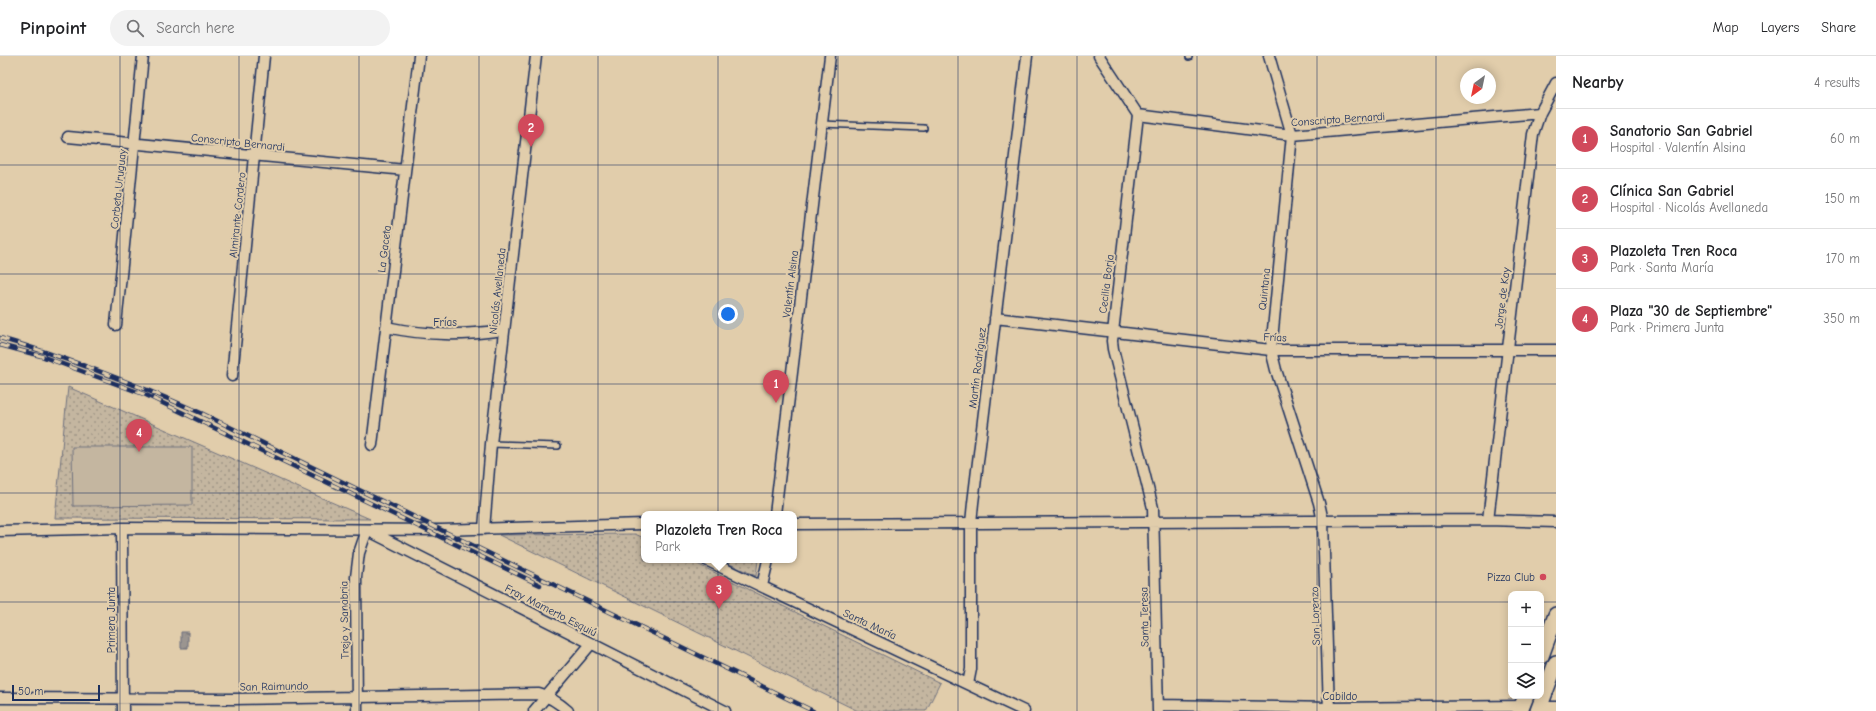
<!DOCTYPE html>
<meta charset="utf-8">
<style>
body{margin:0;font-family:"Comic Neue",sans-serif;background:#f2f2f2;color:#202124}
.controls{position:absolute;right:12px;bottom:12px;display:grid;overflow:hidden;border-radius:8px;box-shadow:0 2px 10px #0003}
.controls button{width:36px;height:36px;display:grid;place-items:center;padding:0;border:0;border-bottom:1px solid #e0e0e0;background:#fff;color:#202124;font:20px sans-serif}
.compass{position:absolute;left:1460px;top:12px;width:36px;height:36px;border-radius:50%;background:#fff;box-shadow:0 2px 10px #0003;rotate:213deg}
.scale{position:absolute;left:12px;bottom:10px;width:88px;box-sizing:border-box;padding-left:4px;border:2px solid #1b2f5e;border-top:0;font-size:11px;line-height:14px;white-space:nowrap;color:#1b2f5e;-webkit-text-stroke:3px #e1cdab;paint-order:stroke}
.you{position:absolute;left:728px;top:258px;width:14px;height:14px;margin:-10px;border:3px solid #fff;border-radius:50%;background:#1a73e8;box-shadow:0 0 0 6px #1a73e833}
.badge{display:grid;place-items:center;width:26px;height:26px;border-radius:50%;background:#d1495b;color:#fff;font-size:13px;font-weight:700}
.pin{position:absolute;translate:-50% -33px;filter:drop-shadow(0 1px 2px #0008)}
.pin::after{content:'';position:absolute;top:21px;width:14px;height:12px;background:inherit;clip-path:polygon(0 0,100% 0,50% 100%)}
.popup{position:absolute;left:641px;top:455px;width:156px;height:52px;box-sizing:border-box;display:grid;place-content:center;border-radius:8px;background:#fff;filter:drop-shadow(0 1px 3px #0005);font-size:13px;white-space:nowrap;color:#757577}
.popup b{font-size:15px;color:#202124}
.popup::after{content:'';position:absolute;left:50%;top:100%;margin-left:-8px;border:8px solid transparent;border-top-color:#fff}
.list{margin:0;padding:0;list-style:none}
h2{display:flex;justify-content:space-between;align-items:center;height:52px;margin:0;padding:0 16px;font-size:17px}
h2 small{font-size:13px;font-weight:400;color:#757577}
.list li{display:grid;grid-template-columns:26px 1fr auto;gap:12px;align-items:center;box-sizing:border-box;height:60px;padding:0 16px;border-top:1px solid #e0e0e0}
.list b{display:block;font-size:15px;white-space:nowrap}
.list p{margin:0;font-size:13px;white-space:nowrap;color:#757577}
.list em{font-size:13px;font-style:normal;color:#757577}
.icon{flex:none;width:22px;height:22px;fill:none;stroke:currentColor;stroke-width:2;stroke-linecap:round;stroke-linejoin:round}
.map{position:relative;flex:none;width:1556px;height:655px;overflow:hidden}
header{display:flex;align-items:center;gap:24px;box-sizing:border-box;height:56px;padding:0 20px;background:#fff;border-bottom:1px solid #e0e0e0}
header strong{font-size:19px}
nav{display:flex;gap:22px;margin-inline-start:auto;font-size:14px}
.search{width:280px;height:36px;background:#f2f2f2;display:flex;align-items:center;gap:10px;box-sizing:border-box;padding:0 14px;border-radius:22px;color:#757577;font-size:15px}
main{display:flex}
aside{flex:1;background:#fff}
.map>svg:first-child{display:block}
</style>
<header>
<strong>Pinpoint</strong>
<div class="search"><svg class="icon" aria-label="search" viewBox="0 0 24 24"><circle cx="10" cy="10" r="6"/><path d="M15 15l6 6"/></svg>Search here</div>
<nav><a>Map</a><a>Layers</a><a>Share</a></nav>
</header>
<main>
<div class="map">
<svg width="1556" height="655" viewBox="0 0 1556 655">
<defs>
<pattern id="grass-dots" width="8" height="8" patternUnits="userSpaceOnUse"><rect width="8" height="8" fill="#c4b6a0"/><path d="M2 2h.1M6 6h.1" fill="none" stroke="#9e9486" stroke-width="1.8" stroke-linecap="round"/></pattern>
<pattern id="water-ripples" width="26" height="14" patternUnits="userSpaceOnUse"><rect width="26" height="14" fill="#9b9590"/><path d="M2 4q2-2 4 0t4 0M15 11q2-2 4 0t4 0" fill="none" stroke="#7e7a79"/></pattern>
</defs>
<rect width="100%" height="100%" fill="#e1cdab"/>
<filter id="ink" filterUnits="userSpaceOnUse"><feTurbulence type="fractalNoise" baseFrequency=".025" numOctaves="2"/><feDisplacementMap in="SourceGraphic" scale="8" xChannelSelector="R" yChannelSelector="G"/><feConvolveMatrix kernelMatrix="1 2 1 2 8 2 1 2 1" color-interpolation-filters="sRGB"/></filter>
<g filter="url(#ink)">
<path fill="url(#grass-dots)" stroke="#70727f" d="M68 331 370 463 55 462Z
M635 478 644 482V504H689L940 627 926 655H858L499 479Z
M721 504H758L756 520Z"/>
<path fill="#c4b6a0" stroke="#70727f" d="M72 391H192V449L73 450Z"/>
<path fill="url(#water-ripples)" stroke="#686c7c" d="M181 576H188V592H181Z"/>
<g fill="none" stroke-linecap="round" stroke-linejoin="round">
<g stroke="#1b2f5e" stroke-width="8">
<path id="service" d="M1189 1V0
M821 68 924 72
M491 388 558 390"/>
</g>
<g stroke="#1b2f5e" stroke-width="13">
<path id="minor" d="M1099 0 1138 59 1112 285 1113 293 1153 452 1158 655
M1269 0 1292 79 1271 294 1276 314 1319 447 1323 465 1329 655
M1138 59 1292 79 1540 57
M68 81 405 114
M995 262 1271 294H1556
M116 269 143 0
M386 271C429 280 461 280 504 274
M232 320 264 0
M372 389 419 0
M775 458 830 0
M1488 464 1533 78 1540 57 1556 27
M794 468 1488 464 1556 466
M122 472 123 655
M484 473 491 388 536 0
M0 475 122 472 441 474 644 468
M706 504 1024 655
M762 530 768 504
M968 628 971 613V467L973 447 1027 0
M0 642 234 643 539 638C551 641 559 647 568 655
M1159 649 1330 652 1522 650
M1540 651H1556
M357 655 356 521 359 497 367 474 725 655
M534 655 591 588"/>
</g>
<g stroke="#1b2f5e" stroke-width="18">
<path id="primary" d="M1541 600 1556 559
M1520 655 1526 640
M1538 655 1556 607"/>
</g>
<use href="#service" stroke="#e1cdab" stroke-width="5"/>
<use href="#minor" stroke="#e1cdab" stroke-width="10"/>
<use href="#primary" stroke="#e1cdab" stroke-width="15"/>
<g stroke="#1b2f5e" stroke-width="4.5">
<path id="rail" d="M0 282C69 302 135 328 201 357L813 655
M0 289 41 300 146 339 540 529"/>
</g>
<use href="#rail" stroke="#e1cdab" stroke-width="3" stroke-dasharray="9" stroke-linecap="butt"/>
</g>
</g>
<path fill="none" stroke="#1b2f5e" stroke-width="1" stroke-opacity="0.55" d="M120 0V655M239 0V655M359 0V655M479 0V655M598 0V655M718 0V655M838 0V655M958 0V655M1077 0V655M1197 0V655M1317 0V655M1436 0V655M0 109H1556M0 218H1556M0 328H1556M0 437H1556M0 546H1511M1541 546H1556"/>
<circle fill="#d1495b" stroke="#e1cdab" stroke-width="1.5" cx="1543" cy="521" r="4"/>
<g text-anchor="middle" stroke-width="4" stroke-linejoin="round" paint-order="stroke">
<g font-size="11" fill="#1b2f5e" stroke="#e1cdab">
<text transform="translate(1338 63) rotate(-4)" y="4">Conscripto Bernardi</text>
<text transform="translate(238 86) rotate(6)" y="4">Conscripto Bernardi</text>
<text transform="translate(118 133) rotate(-84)" y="4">Corbeta Uruguay</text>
<text transform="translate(237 159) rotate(-84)" y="4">Almirante Cordero</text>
<text transform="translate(384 193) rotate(-83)" y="4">La Gaceta</text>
<text transform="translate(790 228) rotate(-83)" y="4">Valentín Alsina</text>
<text transform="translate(1106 228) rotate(-83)" y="4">Cecilia Borja</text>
<text transform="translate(1264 233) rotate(-84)" y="4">Quintana</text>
<text transform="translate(497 235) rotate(-84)" y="4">Nicolás Avellaneda</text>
<text transform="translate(1502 242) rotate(-83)" y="4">Jorge de Kay</text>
<text x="445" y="270">Frías</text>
<text transform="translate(1275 281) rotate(2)" y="4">Frías</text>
<text transform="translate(977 312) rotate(-83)" y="4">Martín Rodríguez</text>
<text transform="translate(551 554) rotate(27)" y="4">Fray Mamerto Esquiú</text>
<text transform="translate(1315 560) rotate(-92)" y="4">San Lorenzo</text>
<text transform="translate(1144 561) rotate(-91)" y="4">Santa Teresa</text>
<text transform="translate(111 564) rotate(-90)" y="4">Primera Junta</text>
<text transform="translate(344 564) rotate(-91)" y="4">Trejo y Sanabria</text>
<text transform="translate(870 568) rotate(25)" y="4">Santa María</text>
<text transform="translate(274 630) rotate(-1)" y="4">San Raimundo</text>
<text x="1340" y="644">Cabildo</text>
</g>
<g font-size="11" fill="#1b2f5e" stroke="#e1cdab" text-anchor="end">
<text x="1535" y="525">Pizza Club</text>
</g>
</g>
</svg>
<div class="controls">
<button>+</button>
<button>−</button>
<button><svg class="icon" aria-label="layers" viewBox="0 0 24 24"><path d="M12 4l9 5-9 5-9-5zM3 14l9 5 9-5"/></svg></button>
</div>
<svg class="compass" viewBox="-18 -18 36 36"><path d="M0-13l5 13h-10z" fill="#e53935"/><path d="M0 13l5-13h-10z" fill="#757577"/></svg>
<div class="scale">50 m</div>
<div class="you"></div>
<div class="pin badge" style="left:776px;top:347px">1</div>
<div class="pin badge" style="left:531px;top:91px">2</div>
<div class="pin badge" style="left:719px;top:553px">3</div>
<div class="popup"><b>Plazoleta Tren Roca</b>Park</div>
<div class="pin badge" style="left:139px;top:396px">4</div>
</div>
<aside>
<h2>Nearby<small>4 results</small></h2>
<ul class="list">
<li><span class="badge">1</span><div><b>Sanatorio San Gabriel</b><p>Hospital · Valentín Alsina</p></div><em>60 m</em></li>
<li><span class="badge">2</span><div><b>Clínica San Gabriel</b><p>Hospital · Nicolás Avellaneda</p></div><em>150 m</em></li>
<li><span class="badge">3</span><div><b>Plazoleta Tren Roca</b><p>Park · Santa María</p></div><em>170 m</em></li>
<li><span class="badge">4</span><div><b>Plaza &quot;30 de Septiembre&quot;</b><p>Park · Primera Junta</p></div><em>350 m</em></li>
</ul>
</aside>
</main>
